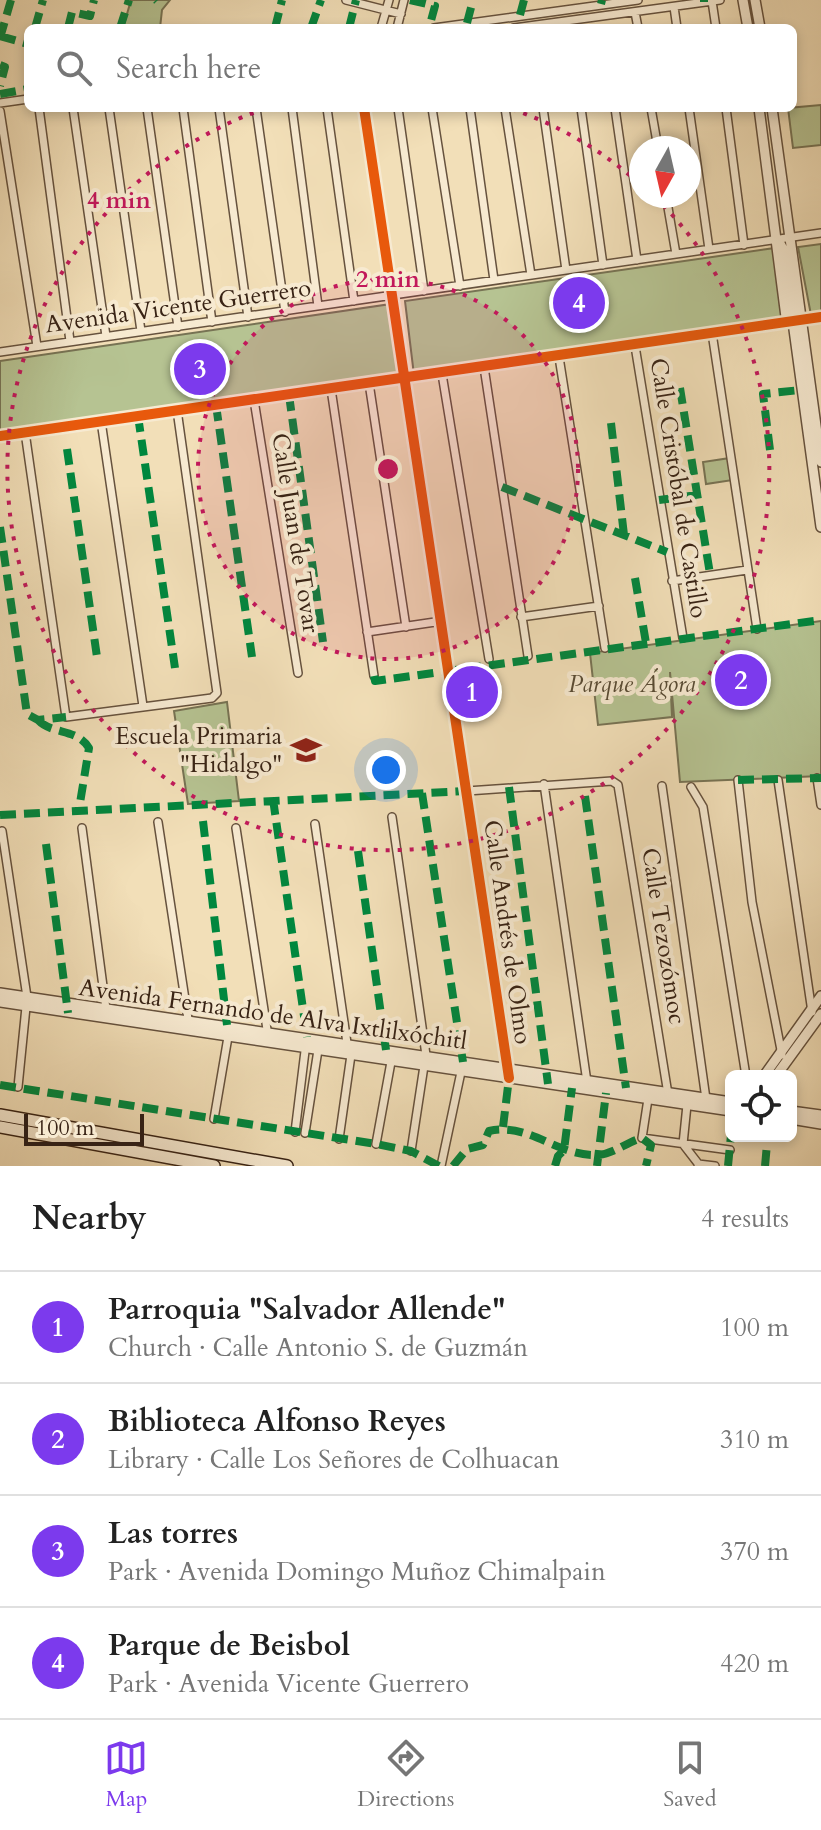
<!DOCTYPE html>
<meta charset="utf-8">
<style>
body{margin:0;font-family:Cardo,serif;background:#f6f6f6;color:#222}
.controls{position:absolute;right:24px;bottom:24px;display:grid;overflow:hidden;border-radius:12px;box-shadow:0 4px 12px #0003}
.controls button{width:72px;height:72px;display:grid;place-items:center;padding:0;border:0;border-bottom:2px solid #e0e0e0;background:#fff;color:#222;font:40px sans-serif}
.compass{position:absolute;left:629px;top:136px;width:72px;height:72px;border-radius:50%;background:#fff;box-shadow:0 4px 12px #0003;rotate:188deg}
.scale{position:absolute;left:24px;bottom:20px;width:120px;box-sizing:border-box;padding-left:8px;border:4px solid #382315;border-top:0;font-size:22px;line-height:28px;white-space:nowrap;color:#382315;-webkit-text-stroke:6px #f7ead1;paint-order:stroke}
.you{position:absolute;left:386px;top:770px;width:28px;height:28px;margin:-20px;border:6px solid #fff;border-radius:50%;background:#1a73e8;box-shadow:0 0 0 12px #1a73e833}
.badge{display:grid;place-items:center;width:52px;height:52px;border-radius:50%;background:#7c3aed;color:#fff;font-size:26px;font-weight:700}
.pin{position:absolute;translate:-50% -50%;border:4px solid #fff;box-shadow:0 2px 8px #0006}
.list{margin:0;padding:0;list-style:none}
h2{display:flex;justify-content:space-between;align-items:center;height:104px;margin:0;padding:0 32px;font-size:34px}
h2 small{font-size:26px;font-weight:400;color:#767676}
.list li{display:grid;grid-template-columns:52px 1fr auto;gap:24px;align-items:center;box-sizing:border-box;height:112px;padding:0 32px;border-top:2px solid #e0e0e0}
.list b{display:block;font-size:30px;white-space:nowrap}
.list p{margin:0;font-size:26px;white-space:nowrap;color:#767676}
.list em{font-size:26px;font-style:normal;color:#767676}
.icon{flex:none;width:44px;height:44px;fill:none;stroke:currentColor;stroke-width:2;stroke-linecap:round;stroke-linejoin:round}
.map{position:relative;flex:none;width:821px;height:1166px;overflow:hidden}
.search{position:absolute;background:#fff;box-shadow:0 4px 12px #0003;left:24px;right:24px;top:24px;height:88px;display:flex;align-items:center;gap:20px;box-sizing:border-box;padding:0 28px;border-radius:12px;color:#767676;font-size:30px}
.sheet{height:552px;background:#fff}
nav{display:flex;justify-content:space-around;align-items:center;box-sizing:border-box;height:112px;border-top:2px solid #e0e0e0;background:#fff;font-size:22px;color:#767676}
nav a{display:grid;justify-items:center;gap:4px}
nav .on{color:#7c3aed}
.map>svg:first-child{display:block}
</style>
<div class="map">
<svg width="821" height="1166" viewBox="0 0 821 1166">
<rect width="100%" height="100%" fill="#f2dfb8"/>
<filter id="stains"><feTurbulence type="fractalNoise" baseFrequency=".0025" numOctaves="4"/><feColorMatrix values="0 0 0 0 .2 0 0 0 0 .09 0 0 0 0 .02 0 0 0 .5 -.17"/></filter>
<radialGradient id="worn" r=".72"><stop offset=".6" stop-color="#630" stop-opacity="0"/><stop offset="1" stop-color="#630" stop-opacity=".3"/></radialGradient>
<path fill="#b6c392" stroke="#777354" stroke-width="2" d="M131 0H170L162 10 160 28H123Z
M821 105V145L793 148 788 108Z
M821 244V313L811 315 798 247Z
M775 248 785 321 414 375 405 301Z
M391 304 400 378 0 433V361Z
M730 458 733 480 706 484 703 462Z
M821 621V776L680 782 670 672 672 717 598 725 590 653Z
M227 702 239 801 188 804 174 711Z"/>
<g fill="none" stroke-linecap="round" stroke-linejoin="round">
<g stroke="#66523e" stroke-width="10">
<path id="minor" d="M346 0 401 14
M712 1 716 28
M674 7 677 28
M635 12 638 28
M381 28 389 0
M397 28 404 0
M434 28 638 0
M514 28 720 0
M0 103 28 99
M39 108 70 341
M73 108 106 336
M109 108 141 331
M147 108 178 327
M183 108 212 322
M219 108 248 317
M256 108 285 312
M292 108 318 306
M327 108 354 301
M364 108 508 1072
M398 108 424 291
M432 108 460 286
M470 108 494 280
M505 108 531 275
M543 108 566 270
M581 108 603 265
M615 108 637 260
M651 108 658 148
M689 108 709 249
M726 108 744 245
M0 111 37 346
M666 196 676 254
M712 333 757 629
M635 346 683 638
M0 352 821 233
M559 357 605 648
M484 367 528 656
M442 374 489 659
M369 383 406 627
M331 389 374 676
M254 400 298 673
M101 421 143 706
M25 432 66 717 212 698 217 693 177 410
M0 436 821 317
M672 581 747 570
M521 617 599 606
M367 632 442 621
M817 778 821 805
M738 780 752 902 782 1055
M778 780 812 1012
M544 784 587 1082
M662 786 706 1099
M691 787 703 807 746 1076
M467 791 612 781 618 785 668 1094
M392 817 426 1055
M158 822 188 1019
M315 824 347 1043
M82 828 106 1009
M236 828 268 1036
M2 831 27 997 18 1087
M648 1099 642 1138 730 1150
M687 1105 683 1144 700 1166
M214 1119 228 1037
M295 1132 306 1043
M305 1133 318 1050
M339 1139 351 1055
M376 1144 391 1062
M411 1151 424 1066
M698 1164 715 1166
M441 1166 461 1072"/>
</g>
<g stroke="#66523e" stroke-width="12">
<path id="tertiary" d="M743 0 748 28
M755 0 760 28
M759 108 786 317 790 322
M772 108 821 462
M778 240 783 249 821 527
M0 993 731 1102
M0 1002 731 1111
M764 1076 821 996
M776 1076 821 1014
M791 1111 821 1115
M791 1119 821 1124"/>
</g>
<g stroke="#382315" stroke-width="14">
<path id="secondary" d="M0 1115 287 1166
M0 1127 214 1166"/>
</g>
<use href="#minor" stroke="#f7ead1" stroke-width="7"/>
<use href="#tertiary" stroke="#f7ead1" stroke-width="9"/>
<use href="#secondary" stroke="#f7ead1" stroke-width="11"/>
<path stroke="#00873e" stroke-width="8" stroke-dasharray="16 8" stroke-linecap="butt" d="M156 0 157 1
M410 0 435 6 429 28
M704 2V0
M601 4 602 0
M520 15 524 0
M467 23 473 0
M35 28 43 0
M68 28 72 12 90 16 94 0
M120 28 129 0
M275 28 282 0
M311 28 321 0
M349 28 356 0
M0 36 28 44
M0 38 11 0
M28 55V73
M0 65 5 67 0 86
M0 94 28 89
M680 388 710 574
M289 395 323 642
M216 405 252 657
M138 416 175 668
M611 423 624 535
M67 449 97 657
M770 450 763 394 800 390
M502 487 667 552
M659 500 697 495
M0 527 27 714 38 720 66 717
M635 578 646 643
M374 676 375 681 821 620
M38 720C52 735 77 728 89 748L79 809
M738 780 821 778
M509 787 548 1084
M422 793 463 1062
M585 796 626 1088
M273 799 307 1037
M0 815 467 791
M203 821 227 1025
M46 844 68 1013
M358 851 386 1050
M0 1085 376 1144 411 1151 439 1166
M503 1127 509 1078
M453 1166 467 1149 483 1145 489 1131C529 1122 556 1156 596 1155 613 1155 626 1142 642 1138L651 1145 646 1166
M555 1166 558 1156 564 1150 572 1088
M597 1166 606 1093
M728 1166 731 1135
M765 1166 767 1144"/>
<g stroke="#f7ead1" stroke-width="15">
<path id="cycleway" d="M364 108 509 1078
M0 436 821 317"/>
</g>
<use href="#cycleway" stroke="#e8590c" stroke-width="10"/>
</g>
<circle cx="388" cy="469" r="190" fill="#c2185b" fill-opacity=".12"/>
<g fill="none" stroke="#c2185b" stroke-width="4" stroke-dasharray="4 8">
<circle cx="388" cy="469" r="190"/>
<path d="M512 109A381 381 0 0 1 640 184M655 197A381 381 0 1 1 264 109"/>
</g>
<defs>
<g id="school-bare" transform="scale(2.4)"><path d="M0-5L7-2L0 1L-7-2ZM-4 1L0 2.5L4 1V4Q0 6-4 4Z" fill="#8f2418" stroke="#f7ead1" stroke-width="2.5" paint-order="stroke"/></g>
</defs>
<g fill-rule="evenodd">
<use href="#school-bare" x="306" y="750"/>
</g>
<g text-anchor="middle" stroke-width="8" stroke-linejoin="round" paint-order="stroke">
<g font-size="24" fill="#382315" stroke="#f7ead1">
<text transform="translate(178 306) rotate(-8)" y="8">Avenida Vicente Guerrero</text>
<text transform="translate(679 488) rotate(81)" y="8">Calle Cristóbal de Castillo</text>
<text transform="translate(296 533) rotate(81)" y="8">Calle Juan de Tovar</text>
<text transform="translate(508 932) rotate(82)" y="8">Calle Andrés de Olmo</text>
<text transform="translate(664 936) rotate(81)" y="8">Calle Tezozómoc</text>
<text transform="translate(273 1014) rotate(8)" y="8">Avenida Fernando de Alva Ixtlilxóchitl</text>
</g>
<g font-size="24" font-style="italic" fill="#584b34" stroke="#f7ead1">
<text x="632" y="692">Parque Ágora</text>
</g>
<g font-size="24" fill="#382315" stroke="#f7ead1" text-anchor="end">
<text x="282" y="744">Escuela Primaria<tspan x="282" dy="28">"Hidalgo"</tspan></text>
</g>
</g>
<circle cx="388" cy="469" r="12" fill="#c2185b" stroke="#f7ead1" stroke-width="4"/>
<g font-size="24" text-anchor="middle" font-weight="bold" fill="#c2185b" stroke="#f7ead1" stroke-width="8" stroke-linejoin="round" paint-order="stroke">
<text x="119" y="208">4 min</text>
<text x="388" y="287">2 min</text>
</g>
<rect width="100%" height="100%" filter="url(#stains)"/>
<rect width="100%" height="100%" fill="url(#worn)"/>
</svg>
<div class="controls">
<button><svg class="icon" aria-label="locate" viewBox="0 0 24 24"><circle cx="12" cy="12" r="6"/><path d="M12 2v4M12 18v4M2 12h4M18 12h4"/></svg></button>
</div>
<svg class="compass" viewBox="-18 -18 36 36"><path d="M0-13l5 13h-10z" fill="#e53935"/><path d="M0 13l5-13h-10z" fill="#767676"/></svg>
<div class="scale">100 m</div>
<div class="you"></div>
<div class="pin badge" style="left:472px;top:692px">1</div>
<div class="pin badge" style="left:741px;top:680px">2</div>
<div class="pin badge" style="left:200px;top:369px">3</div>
<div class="pin badge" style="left:579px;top:303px">4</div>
<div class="search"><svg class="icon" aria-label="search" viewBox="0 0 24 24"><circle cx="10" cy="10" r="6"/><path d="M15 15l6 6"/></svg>Search here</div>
</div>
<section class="sheet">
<h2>Nearby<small>4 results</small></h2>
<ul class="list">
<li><span class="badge">1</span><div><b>Parroquia &quot;Salvador Allende&quot;</b><p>Church · Calle Antonio S. de Guzmán</p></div><em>100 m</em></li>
<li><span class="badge">2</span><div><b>Biblioteca Alfonso Reyes</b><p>Library · Calle Los Señores de Colhuacan</p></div><em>310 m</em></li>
<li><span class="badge">3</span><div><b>Las torres</b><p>Park · Avenida Domingo Muñoz Chimalpain</p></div><em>370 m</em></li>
<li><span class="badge">4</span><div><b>Parque de Beisbol</b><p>Park · Avenida Vicente Guerrero</p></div><em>420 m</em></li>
</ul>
</section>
<nav>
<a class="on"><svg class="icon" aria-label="map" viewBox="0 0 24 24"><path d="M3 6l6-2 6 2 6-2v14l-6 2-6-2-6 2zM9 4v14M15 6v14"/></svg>Map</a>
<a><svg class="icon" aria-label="directions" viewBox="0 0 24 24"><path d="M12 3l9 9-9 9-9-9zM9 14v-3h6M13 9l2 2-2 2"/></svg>Directions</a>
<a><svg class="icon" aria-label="saved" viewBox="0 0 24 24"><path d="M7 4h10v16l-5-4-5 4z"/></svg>Saved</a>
</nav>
